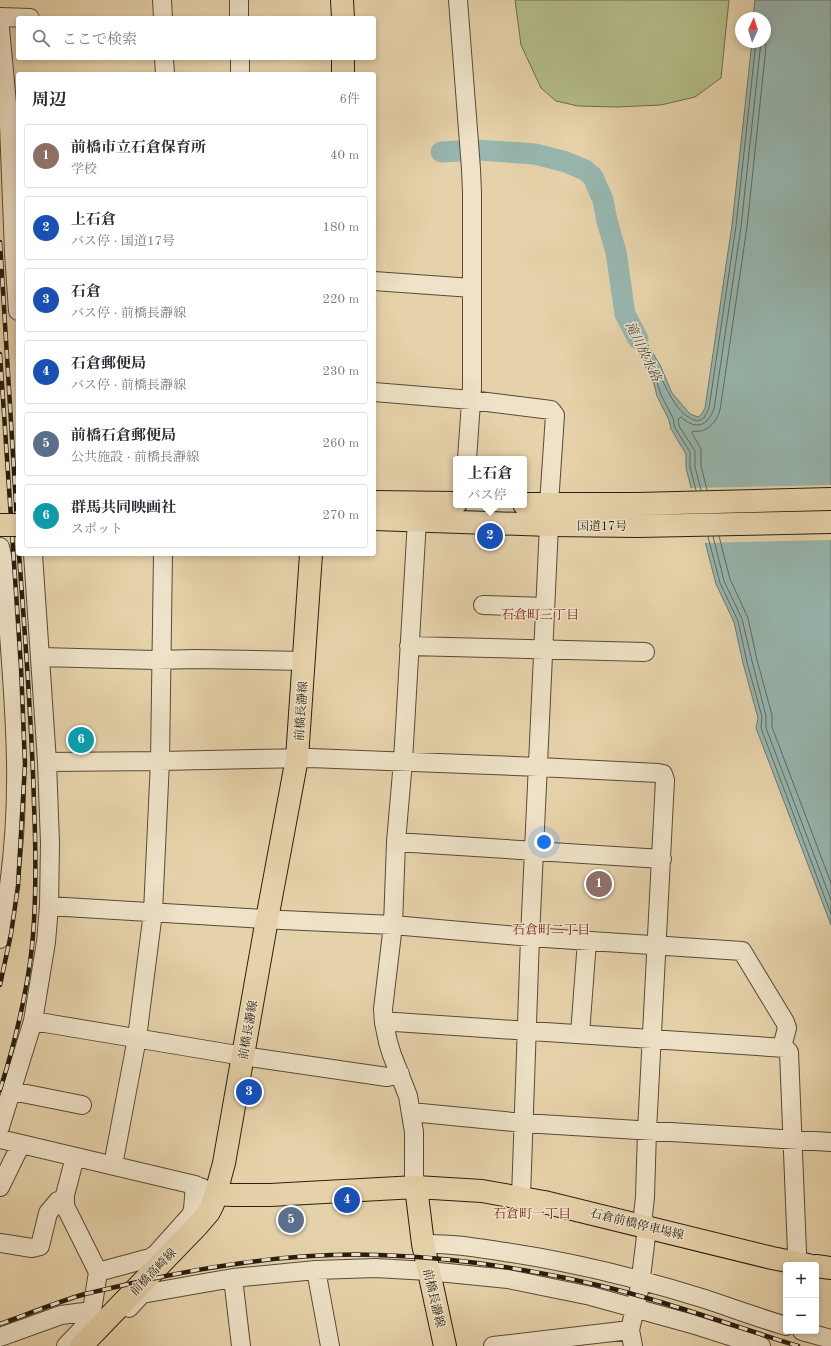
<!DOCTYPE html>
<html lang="ja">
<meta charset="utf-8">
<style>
body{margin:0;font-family:"Old Standard TT","Noto Serif JP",serif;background:#f7f7f7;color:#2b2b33}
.controls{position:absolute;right:12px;bottom:12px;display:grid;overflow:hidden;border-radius:4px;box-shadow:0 2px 6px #0003}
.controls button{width:36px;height:36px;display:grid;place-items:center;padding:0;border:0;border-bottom:1px solid #e1e1e2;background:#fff;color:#2b2b33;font:20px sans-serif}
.compass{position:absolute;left:735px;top:12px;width:36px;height:36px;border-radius:50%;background:#fff;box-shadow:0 2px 6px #0003;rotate:4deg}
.you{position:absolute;left:544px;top:842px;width:14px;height:14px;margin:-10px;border:3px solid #fff;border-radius:50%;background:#1a73e8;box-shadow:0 0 0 6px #1a73e833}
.badge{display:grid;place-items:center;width:26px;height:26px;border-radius:50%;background:#8f2418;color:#fff;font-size:13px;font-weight:700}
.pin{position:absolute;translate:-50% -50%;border:2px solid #fff;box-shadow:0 1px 4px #0006}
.popup{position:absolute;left:453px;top:456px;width:74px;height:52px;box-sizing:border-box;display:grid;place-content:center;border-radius:4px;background:#fff;filter:drop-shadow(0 1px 3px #0005);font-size:13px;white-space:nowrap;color:#7c7c81}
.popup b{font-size:15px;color:#2b2b33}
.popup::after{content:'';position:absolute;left:50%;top:100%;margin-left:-8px;border:8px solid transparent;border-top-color:#fff}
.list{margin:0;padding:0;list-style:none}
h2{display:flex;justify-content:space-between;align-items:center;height:52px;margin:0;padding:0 16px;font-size:17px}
h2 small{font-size:13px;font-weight:400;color:#7c7c81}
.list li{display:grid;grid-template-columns:26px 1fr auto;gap:12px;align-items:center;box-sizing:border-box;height:64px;margin:0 8px 8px;padding:0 8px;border:1px solid #e1e1e2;border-radius:4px}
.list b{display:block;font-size:15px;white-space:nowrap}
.list p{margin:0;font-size:13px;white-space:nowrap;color:#7c7c81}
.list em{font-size:13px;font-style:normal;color:#7c7c81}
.icon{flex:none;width:22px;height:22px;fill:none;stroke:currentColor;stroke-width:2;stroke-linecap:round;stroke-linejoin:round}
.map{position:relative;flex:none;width:831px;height:1346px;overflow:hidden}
.search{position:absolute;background:#fff;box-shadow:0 2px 6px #0003;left:16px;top:16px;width:360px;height:44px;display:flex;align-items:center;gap:10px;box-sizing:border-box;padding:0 14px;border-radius:4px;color:#7c7c81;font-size:15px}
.panel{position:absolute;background:#fff;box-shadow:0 2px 6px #0003;left:16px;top:72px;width:360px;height:484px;border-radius:4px}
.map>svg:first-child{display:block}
</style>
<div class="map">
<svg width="831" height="1346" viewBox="0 0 831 1346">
<rect width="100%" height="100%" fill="#e6d2aa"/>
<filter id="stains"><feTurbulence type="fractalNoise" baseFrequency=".005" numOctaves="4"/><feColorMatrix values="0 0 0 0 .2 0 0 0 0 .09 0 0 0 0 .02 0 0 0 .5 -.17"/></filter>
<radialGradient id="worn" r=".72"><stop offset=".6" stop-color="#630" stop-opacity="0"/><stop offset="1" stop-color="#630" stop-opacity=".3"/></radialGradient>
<path fill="#b3bd8a" stroke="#6d6e4e" d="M515 0H729L721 78 695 97 661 105 616 107 578 106 556 101 541 88 521 45Z"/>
<path fill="#97b6af" stroke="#6a7970" d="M755 0H831V925L756 728 758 718 743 663 734 622 716 584 686 468V454L671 429 669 420 657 396 654 384 624 323 625 314 642 335 660 365 672 393 690 414 698 417 701 415 705 408 732 225 752 42H765V18H753Z"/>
<path fill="#e6d2aa" d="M831 485V508L695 511 689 488Z
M831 512V540L703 543 696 515Z"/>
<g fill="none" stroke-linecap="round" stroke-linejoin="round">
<path stroke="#5f6a60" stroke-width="1" d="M696 490 690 467V452L675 428 673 418 661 395 657 382 640 346 641 344 643 345C648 352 653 360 656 367 665 384 676 417 698 421L704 418 709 408 736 226 756 42
M701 490 695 467V451L679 426 678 419 681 417C695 430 707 427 714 409L741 227 761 42
M707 490 701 466V449L692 433 693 431C707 433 716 423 720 410L747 227 766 47 765 36
M713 536 724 581 742 619 752 661 766 716V728L831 900
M719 536 730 579 748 618 757 660 772 715V727L831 883
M708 537 720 583 738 621 747 662 762 717 761 728 831 914"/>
<path stroke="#97b6af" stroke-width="21" d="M441 152 477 150 535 154 566 162 585 170 593 177 603 200 607 221 616 252 625 314 638 339"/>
<g stroke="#574b37" stroke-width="20">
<path id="minor" d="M162 0 163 18
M239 0V18
M458 0 471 169 472 193V388L467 459
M0 17 30 18
M0 28 9 125 14 253 18 311
M164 58 165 74
M240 58V74
M374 281 472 288
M374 392 471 400 551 410 555 415 549 504
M0 547 4 564C8 630 15 696 16 761 17 821 12 881 0 939
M483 605 545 607
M409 646 645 652
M40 657 155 660 196 659 304 661
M47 762 160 761 310 758 539 767 658 773 663 774 665 780 647 1131 645 1197 643 1215 646 1236 640 1286 630 1330 633 1346
M396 842 662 859
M49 906 282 920 393 925 530 937 742 951 785 1022 787 1028 782 1047
M33 1021 243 1056 387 1077 400 1074
M384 1023 395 1022 785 1048 789 1052 797 1252 795 1263
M580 1034 587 941
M12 1091 82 1105
M411 1113H421L524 1123 831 1142
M0 1127 33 1021 46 942 49 906 50 843 47 762 33 554
M0 1139 195 1185 216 1194
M113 1165 137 1038 153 912 160 761 163 554
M0 1187 21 1144
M416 1187 414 1175V1132L408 1096 392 1055 388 1042 384 1023 383 1009 393 925 396 842 403 761 417 520
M521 1197 530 937 549 525
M0 1243 32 1248 40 1246 48 1213 58 1201H64
M423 1244C450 1243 478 1248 505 1252 572 1262 641 1279 705 1299 732 1308 759 1318 786 1326
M316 1270 330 1346
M98 1272 150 1258 156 1254 191 1215 193 1209 195 1185
M233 1278 241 1346
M129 1308 142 1294 233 1278 316 1270 376 1268 428 1271 508 1279 591 1296 692 1324 761 1346
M802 1331 831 1339
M0 1337 61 1315 92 1311
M66 1346 87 1324 91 1317 98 1272 65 1206V1195L75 1157
M493 1346 630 1330"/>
</g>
<g stroke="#271e11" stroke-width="24">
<path id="major" d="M342 0 343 18
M343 74V58
M416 1187 423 1244 445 1346
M216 1194 233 1195H270L416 1187 482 1191 544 1202 772 1258 808 1265
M816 1266 831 1268
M81 1346 197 1226 209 1212 213 1204 224 1163 267 919 297 758 311 554"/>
</g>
<g stroke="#271e11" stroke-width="24">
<path id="highway" d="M374 502 456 503
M524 504H637L831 499
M374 519 549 525 638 526 831 522"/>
</g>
<use href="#minor" stroke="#efe2c8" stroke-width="18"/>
<use href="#major" stroke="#e6d2aa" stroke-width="22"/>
<use href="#highway" stroke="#e6d2aa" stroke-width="22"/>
<g stroke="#271e11" stroke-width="4.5">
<path id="rail" d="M0 242 18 537
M0 354 21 667 25 764 18 886 11 934 0 985
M0 1090C14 1046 25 1001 31 955 37 906 36 854 34 804 32 721 25 637 19 554
M0 1324C28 1314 57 1302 85 1294 101 1290 117 1287 133 1283 213 1265 296 1252 378 1255 451 1257 523 1268 593 1284 663 1300 730 1325 798 1346"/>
</g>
<use href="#rail" stroke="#efe2c8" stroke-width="3" stroke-dasharray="9" stroke-linecap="butt"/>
<g stroke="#271e11" stroke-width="24" stroke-linecap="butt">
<path id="highway-bridge" d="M0 525H18"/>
</g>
<use href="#highway-bridge" stroke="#e6d2aa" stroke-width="22"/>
</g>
<g text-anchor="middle" stroke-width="3" stroke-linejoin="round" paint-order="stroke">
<g font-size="12" fill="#271e11" stroke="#efe2c8">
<text x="602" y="530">国道17号</text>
<text transform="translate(301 711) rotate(-86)" y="4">前橋長瀞線</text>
<text transform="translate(248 1030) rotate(-80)" y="4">前橋長瀞線</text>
<text transform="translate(637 1224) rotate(14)" y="4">石倉前橋停車場線</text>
<text transform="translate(153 1272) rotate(-46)" y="4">前橋高崎線</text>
<text transform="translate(434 1298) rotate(77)" y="4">前橋長瀞線</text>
</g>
<g font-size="13" font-style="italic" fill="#494c40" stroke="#efe2c8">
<text transform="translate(644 351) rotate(64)" y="5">滝川放水路</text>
</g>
<g font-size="13" fill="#7a1f14" stroke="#efe2c8">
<text x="540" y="619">石倉町三丁目</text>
<text x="551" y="934">石倉町二丁目</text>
<text x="532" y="1218">石倉町一丁目</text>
</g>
</g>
<rect width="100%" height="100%" filter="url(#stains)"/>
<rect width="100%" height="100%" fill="url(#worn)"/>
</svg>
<div class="controls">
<button>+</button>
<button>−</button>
</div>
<svg class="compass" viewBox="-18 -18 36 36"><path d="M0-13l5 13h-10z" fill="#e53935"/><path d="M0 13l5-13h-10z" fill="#7c7c81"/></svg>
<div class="you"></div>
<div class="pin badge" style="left:599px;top:884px;background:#8d6e63">1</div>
<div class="pin badge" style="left:490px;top:536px;background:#1a4fb4">2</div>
<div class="popup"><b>上石倉</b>バス停</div>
<div class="pin badge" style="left:249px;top:1092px;background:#1a4fb4">3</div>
<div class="pin badge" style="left:347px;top:1200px;background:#1a4fb4">4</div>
<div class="pin badge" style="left:291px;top:1220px;background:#5c6f8a">5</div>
<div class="pin badge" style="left:81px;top:740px;background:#0f9aa8">6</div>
<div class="search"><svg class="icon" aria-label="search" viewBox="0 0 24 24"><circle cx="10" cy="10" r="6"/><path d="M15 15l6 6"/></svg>ここで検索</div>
<section class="panel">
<h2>周辺<small>6件</small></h2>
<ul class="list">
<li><span class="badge" style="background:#8d6e63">1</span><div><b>前橋市立石倉保育所</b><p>学校</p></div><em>40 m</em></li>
<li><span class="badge" style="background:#1a4fb4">2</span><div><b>上石倉</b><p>バス停 · 国道17号</p></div><em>180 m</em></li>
<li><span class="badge" style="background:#1a4fb4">3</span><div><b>石倉</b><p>バス停 · 前橋長瀞線</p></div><em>220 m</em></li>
<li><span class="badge" style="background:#1a4fb4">4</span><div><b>石倉郵便局</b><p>バス停 · 前橋長瀞線</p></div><em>230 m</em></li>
<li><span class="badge" style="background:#5c6f8a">5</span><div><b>前橋石倉郵便局</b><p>公共施設 · 前橋長瀞線</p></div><em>260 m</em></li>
<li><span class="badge" style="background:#0f9aa8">6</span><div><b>群馬共同映画社</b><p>スポット</p></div><em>270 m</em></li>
</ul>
</section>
</div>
